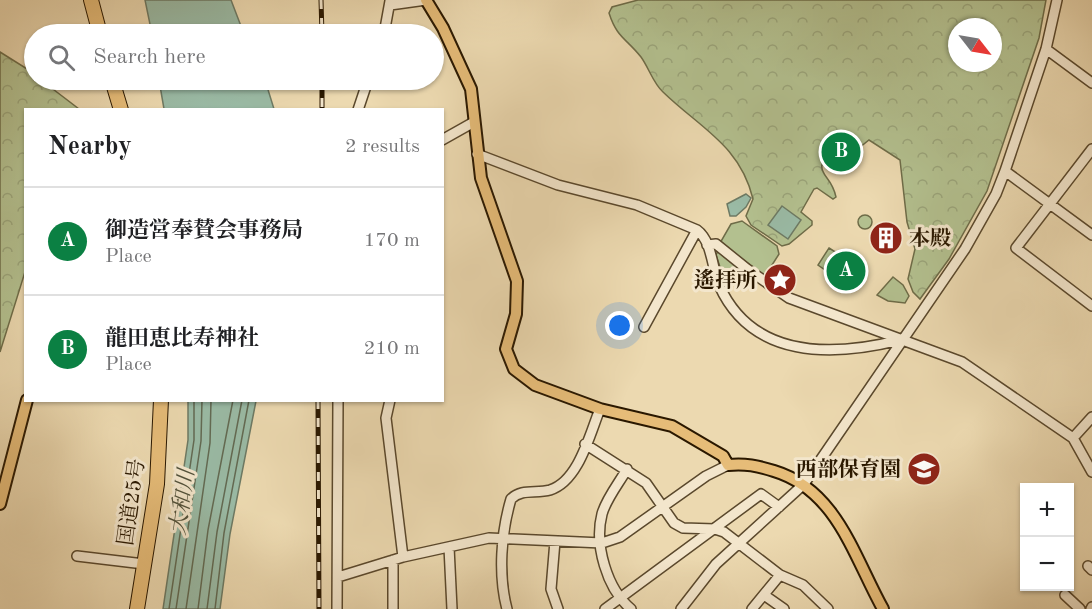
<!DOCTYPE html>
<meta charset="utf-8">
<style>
body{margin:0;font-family:"Old Standard TT","Noto Serif JP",serif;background:#f6f6f6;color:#202124}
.controls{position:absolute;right:18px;bottom:18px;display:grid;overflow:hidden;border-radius:0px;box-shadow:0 2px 4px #0004}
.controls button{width:54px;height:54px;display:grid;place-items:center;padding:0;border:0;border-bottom:2px solid #e0e0e0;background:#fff;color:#202124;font:30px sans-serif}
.compass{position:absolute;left:948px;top:18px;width:54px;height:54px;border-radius:50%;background:#fff;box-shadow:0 2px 4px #0004;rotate:121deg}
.you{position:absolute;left:620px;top:326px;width:21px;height:21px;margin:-15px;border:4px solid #fff;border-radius:50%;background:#1a73e8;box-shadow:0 0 0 9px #1a73e833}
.badge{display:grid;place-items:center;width:39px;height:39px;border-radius:50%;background:#0b8043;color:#fff;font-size:20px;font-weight:700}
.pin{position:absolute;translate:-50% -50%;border:3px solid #fff;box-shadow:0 2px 6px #0006}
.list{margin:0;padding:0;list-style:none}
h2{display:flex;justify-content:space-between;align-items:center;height:78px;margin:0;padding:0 24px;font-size:26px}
h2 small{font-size:20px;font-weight:400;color:#757577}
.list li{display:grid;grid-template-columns:39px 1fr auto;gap:18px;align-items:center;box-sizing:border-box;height:108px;padding:0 24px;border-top:2px solid #e0e0e0}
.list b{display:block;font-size:22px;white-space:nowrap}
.list p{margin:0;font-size:20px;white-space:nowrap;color:#757577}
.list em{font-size:20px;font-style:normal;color:#757577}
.icon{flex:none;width:33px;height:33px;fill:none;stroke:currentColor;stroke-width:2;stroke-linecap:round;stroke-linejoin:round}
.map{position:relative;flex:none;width:1092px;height:609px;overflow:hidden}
.search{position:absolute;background:#fff;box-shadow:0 2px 4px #0004;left:24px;top:24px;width:420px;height:66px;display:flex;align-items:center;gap:15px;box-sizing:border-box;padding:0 21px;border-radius:33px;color:#757577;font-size:22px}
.panel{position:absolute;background:#fff;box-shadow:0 2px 4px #0004;left:24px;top:108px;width:420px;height:294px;border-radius:0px}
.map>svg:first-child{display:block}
</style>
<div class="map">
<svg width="1092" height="609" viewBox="0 0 1092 609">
<defs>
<pattern id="forest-crowns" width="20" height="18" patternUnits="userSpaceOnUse" patternTransform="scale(1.5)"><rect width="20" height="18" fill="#b3c08f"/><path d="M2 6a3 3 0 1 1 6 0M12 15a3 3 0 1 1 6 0" fill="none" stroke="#9aa47a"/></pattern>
</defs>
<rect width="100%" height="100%" fill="#ecd9b0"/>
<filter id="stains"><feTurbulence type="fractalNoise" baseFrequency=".00333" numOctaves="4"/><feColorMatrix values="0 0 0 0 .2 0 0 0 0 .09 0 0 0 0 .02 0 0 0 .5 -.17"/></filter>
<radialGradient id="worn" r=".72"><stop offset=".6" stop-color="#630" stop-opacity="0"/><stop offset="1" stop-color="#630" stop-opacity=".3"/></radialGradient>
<path fill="url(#forest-crowns)" stroke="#6e6c48" stroke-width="1.5" fill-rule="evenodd" d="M638 0H1046L1039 38 987 191 949 259 920 299 913 292 908 279 915 249 907 222 900 160 869 140 854 152 833 143C809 178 830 169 836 197L833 199 817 188 814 189 801 212 812 221V225L789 244 782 246 751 225 746 216 753 199C740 145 700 128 663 92 653 83 649 68 641 57 626 38 617 38 609 13L612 7ZM957 27H993V63H957Z
M0 52 32 72 34 80H41L79 109 26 110 25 272 0 352Z"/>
<path fill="#b3c08f" stroke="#6e6c48" stroke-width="1.5" d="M858 222a7 7 0 1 1 14 0a7 7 0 1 1-14 0Z
M742 221 777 246 779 254 765 276 720 243 731 224Z
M829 248 840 255 828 272 818 265Z
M719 249 740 269 728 291 716 255Z
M893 277 903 285 909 296 905 303 888 301 877 295Z"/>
<path fill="#9abba6" stroke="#6d7a64" stroke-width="1.5" d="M145 0H231L244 34H152Z
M159 80H265L274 109H164Z
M746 194 751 198 746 207 736 216H730L727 204Z
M782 206 801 220 788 239 768 225Z
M188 401H256L230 534 220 609H163L188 440Z"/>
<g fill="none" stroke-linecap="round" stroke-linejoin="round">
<path stroke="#626a53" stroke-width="1.5" d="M169 609 194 440V400
M176 609 201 441 202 400
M186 609 210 443 211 400
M198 609 208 530 233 400
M207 609 217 532 242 400
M215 609 224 533 249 400"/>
<g stroke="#5a482c" stroke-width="12">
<path id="minor" d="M390 5 426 0
M384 34 390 1
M1046 49 1092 83
M358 110 368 80
M442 140 474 122
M1092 149 1016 248 1092 306
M477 154 558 185 637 205 697 230C712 241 712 268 719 285 752 359 832 357 900 340
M1005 171 1092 235
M707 245 716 244 747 269 789 298 962 362 1073 438 1092 472
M644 327 697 230
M390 400 386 418 403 557
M1073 438 1092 417
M585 444 646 483 674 523 683 528 715 529 724 532 780 575 803 585 828 609
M627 469C619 483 606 499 602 514 594 545 607 589 631 609
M555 541 551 589 558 609
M449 547 452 609
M77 556 144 564
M393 560V609
M1088 566 1092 570
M338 577 403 557 489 538 602 543 620 537 706 476 728 465
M764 595 784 609
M1065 595 1080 609
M337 609 338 400
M507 609C498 575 501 533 511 499 522 488 536 494 550 490 579 481 590 433 600 409
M605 609 761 494 779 507
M681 609 716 564 804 484 965 249 996 194 1005 171 1046 49 1057 0
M752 609 780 575
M1091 609 1092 607"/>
</g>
<g stroke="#2a1800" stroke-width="14">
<path id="major" d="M426 0 443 28 471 89 481 178 517 281 516 314 506 349 514 369 535 385 600 409 672 426 723 456 728 465C745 463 758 466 774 471 837 490 854 557 883 609
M0 504 27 400"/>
</g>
<g stroke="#2a1800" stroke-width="16">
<path id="highway" d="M91 0 100 34
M112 80 121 110
M137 609 157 484 161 400"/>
</g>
<use href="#minor" stroke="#f3e6cc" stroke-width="9"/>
<use href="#major" stroke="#e6bc78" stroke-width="10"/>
<use href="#highway" stroke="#e6bc78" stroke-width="14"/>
<g stroke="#2a1800" stroke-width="5">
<path id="rail" d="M321 0 322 34
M322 80V110
M318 400 319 609"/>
</g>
<use href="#rail" stroke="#f3e6cc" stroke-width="3" stroke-dasharray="9" stroke-linecap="butt"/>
</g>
<defs>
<g id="building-disc" transform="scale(1.725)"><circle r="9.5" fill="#8f2418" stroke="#f3e6cc"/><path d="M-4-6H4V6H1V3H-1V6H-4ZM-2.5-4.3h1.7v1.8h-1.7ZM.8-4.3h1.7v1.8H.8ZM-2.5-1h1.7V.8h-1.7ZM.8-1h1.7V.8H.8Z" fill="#fff"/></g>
<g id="sight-disc" transform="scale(1.725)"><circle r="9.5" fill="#8f2418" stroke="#f3e6cc"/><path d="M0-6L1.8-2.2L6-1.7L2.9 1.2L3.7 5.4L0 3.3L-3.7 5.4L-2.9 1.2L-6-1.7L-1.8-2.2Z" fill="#fff"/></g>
<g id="school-disc" transform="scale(1.725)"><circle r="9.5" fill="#8f2418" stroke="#f3e6cc"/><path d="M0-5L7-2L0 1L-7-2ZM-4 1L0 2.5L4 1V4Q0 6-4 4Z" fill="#fff"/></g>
</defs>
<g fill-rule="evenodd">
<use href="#building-disc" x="886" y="238"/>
<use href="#sight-disc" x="780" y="280"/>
<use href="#school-disc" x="924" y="469"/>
</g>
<g text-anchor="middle" stroke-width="6" stroke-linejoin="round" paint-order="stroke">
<g font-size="21" font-weight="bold" fill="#2a1800" stroke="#f3e6cc" text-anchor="end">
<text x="909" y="245" text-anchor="start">本殿</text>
<text x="757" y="287">遙拝所</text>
<text x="901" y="476">西部保育園</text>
</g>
<g font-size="21" fill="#2a1800" stroke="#f3e6cc">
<text transform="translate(131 502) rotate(-82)" y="7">国道25号</text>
</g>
<g font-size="22" font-style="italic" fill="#51513a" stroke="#f3e6cc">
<text transform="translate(181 502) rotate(-82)" y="8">大和川</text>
</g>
</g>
<rect width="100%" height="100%" filter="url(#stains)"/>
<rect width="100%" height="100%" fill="url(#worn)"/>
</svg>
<div class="controls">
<button>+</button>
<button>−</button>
</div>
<svg class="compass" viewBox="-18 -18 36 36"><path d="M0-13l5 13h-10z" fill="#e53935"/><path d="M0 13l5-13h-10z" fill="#757577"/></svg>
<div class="you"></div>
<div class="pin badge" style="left:846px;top:271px">A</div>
<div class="pin badge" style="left:841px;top:152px">B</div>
<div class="search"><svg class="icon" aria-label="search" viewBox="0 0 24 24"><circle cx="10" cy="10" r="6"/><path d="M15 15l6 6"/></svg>Search here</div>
<section class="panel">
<h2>Nearby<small>2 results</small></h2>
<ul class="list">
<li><span class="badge">A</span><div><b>御造営奉賛会事務局</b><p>Place</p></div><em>170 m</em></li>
<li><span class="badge">B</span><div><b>龍田恵比寿神社</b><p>Place</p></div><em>210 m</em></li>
</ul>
</section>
</div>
